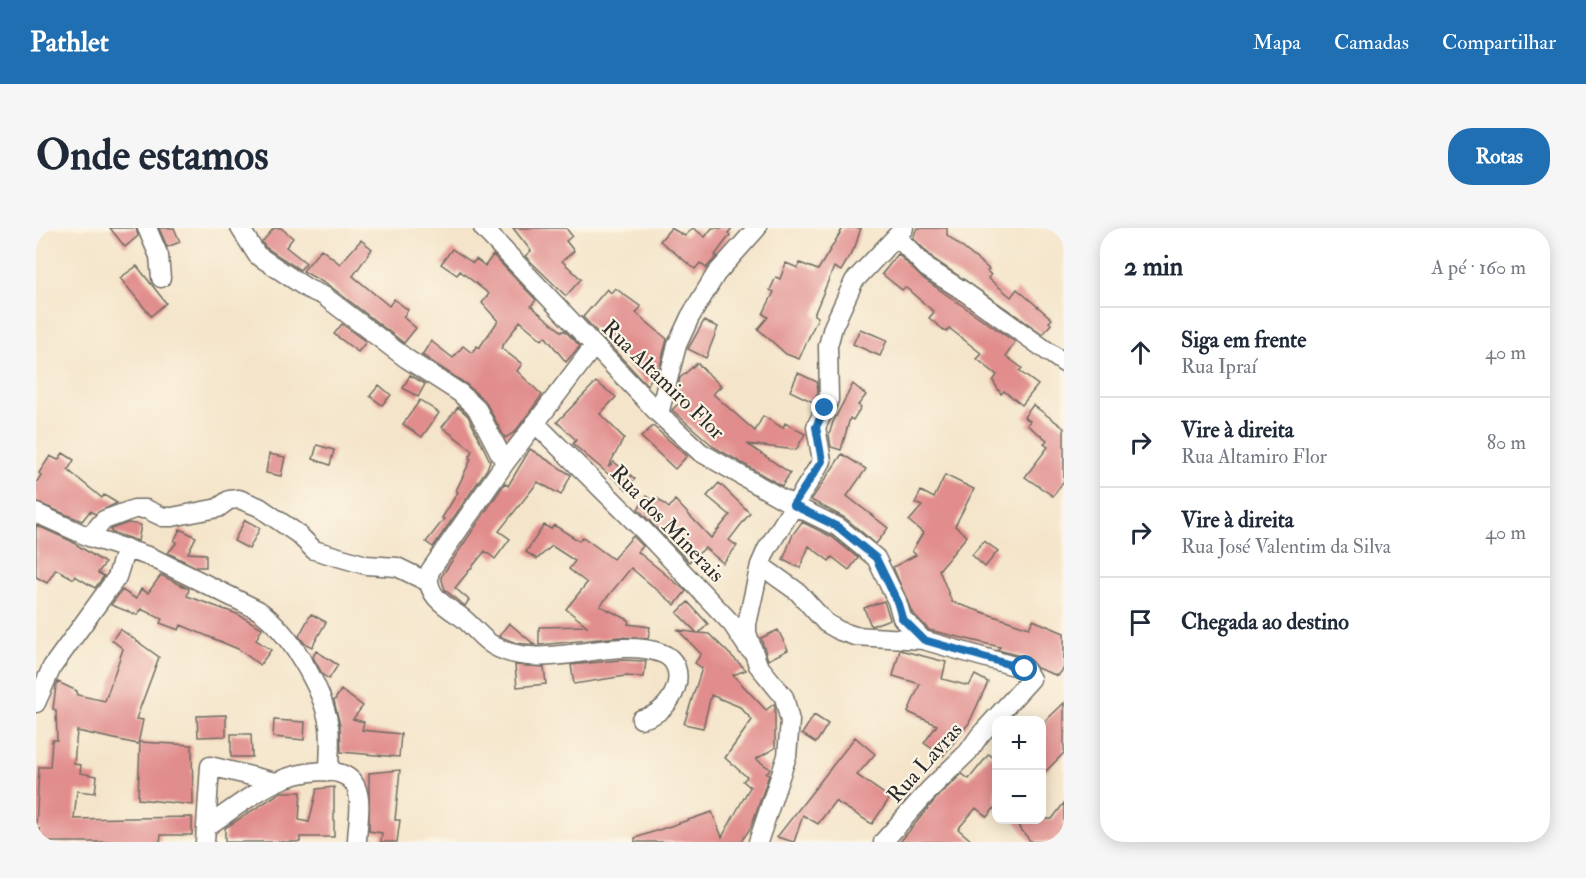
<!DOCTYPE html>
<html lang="pt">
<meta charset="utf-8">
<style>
body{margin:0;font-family:"IM FELL Double Pica",serif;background:#f6f6f7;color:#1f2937}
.controls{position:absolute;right:18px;bottom:18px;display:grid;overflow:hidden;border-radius:12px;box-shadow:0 3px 15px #0003}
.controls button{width:54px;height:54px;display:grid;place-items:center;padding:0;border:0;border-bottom:2px solid #e0e1e3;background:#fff;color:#1f2937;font:30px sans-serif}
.stop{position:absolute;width:18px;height:18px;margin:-14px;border:4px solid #1f6fb2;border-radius:50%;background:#fff}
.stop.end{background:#1f6fb2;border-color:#fff;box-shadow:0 2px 6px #0008}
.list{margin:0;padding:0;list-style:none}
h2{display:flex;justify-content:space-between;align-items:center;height:78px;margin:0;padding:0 24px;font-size:26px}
h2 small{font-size:20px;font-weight:400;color:#747a83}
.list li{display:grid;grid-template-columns:39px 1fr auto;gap:18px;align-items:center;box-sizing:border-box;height:90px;padding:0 24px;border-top:2px solid #e0e1e3}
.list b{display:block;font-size:22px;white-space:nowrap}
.list p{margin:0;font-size:20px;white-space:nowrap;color:#747a83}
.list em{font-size:20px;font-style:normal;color:#747a83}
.icon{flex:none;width:33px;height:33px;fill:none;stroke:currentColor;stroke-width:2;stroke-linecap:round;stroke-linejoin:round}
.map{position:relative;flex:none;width:1028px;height:614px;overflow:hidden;border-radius:24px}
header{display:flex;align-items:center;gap:36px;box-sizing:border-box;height:84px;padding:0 30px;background:#1f6fb2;color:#fff}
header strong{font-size:28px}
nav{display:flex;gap:33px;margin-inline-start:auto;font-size:21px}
.intro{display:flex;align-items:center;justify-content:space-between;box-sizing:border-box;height:144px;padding:0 36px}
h1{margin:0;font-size:42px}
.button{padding:15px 27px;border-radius:24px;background:#1f6fb2;color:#fff;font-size:21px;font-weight:700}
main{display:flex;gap:36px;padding:0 36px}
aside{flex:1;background:#fff;border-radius:24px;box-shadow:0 3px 15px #0003}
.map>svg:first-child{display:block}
</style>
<header>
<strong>Pathlet</strong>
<nav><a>Mapa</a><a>Camadas</a><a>Compartilhar</a></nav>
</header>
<div class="intro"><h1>Onde estamos</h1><a class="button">Rotas</a></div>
<main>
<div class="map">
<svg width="1028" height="614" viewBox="0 0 1028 614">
<rect width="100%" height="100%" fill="#fcf5e5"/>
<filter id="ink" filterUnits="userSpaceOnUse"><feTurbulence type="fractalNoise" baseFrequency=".0167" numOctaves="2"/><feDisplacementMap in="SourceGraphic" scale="12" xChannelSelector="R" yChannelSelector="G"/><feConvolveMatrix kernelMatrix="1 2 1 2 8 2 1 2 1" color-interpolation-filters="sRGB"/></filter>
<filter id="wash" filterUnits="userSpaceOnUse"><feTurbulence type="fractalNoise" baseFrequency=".008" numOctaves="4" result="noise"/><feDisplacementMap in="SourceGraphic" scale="24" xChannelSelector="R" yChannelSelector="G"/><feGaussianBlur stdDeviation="1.35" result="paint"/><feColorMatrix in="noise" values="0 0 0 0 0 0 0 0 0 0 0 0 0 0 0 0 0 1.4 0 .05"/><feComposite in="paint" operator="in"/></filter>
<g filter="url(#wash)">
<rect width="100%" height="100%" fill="#f4e5ca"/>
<g id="blocks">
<path fill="#e18d8d" d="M74 0H100L102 8 89 19Z
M123 0H138L144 14 131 19Z
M238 0H245L257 10 250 19 270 35 264 42 229 19 226 14Z
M477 0H530L536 8 530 13 538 23 526 33 545 51 530 68 489 28 495 23Z
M635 0 649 8 657 0 669 9 676 0H696L692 5 694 7 679 27 681 28 670 40 664 35 659 41 624 13Z
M807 0H825L819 19 805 43 798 39 778 87 782 89 763 131 750 126 722 101 732 89 727 86 738 64 734 62 740 49 744 51 750 35 762 40 764 35 782 42Z
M881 0H911V7L953 41 951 43 955 47 952 50 975 69 981 61 1016 91 1013 94 1015 96 1007 106 898 31 877 10Z
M325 12 336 21 317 48 353 78 358 71 372 82 367 89 380 100 368 115 295 59 267 43 285 21 304 36Z
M416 21 437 35 440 31 449 38 457 27 500 72 495 78 526 104 528 102 544 118 530 134 509 108 506 112 484 93 465 120 486 136 481 143 506 167 479 204 469 210 449 173 430 156 386 127 395 113 417 130 427 118 436 125 441 118 443 120 462 93 446 75 453 66 424 43 421 47 405 36Z
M862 26 885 49 979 114 970 128 986 140 983 143 1002 157 986 177 968 163 965 166 957 153 961 147 941 131 946 126 913 100 910 104 893 90 898 84 869 59 866 62 846 46Z
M101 38 130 75 115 88 84 50Z
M579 60 605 79 600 85 631 111 624 138 611 157 547 89 571 61 575 65Z
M668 93 682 99 670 130 652 121Z
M306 96 330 114 322 124 298 106Z
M824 101 851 112 844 128 817 116Z
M661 135 685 158 677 166 719 203 727 188 747 200 749 195 769 206 760 222 711 216 754 245 746 258 678 219 636 182 647 171 641 163 644 150Z
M762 145 781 154 782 164 777 174 754 163Z
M374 147 389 156 382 169 367 160Z
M560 154 580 169 564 186 588 210 572 239 578 234 599 251 591 262 537 216 540 212 521 194Z
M817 156 830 167 822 177 825 179 817 192 814 190 805 222 795 219 793 207 797 194Z
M343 157 355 167 346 177 334 168Z
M384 172 403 185 386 209 367 196Z
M997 177 1028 200V253L1017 268 989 249 1012 219 1008 216 1011 212 991 197 994 193 988 189Z
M422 179 432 188 454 233 451 241 397 319 390 314 408 291 406 290 422 264 420 263 435 231 433 230 436 222 406 199Z
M617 198 651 228 639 241 605 209Z
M281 217 298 222 294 237 277 231Z
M494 221 535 247 525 267 502 254 463 303 474 311 459 331 449 323 419 360 433 372 429 378 409 362 405 349 469 255 472 258Z
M27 225 38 232 32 242 66 270 68 267 81 275 59 286 54 283 46 293 0 274V255L5 247 3 245 14 228 22 232Z
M233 226 249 229 245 248 230 245Z
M806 226 830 241 811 268 852 300 840 316 809 290 775 272Z
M909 247 938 261 919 298 931 308 903 342 916 374 993 400 997 392 1028 405V440L1022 448 1001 440 992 430 962 422 964 419 893 402 876 384 857 339 880 327 876 323 887 305 873 293 886 278 879 275 885 263 898 270Z
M683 255 714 285 693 312 701 318 687 335 669 320 653 334 602 281 611 268 618 273 621 270 633 280 639 272 675 310 694 287 671 268Z
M209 292 224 300 213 321 198 313Z
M766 294 796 309 822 330 813 342 796 329 793 333 773 318 764 340 747 332 757 306Z
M92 295 105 297 102 313 75 304V301Z
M0 297 35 313 69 335 62 345 68 348 59 360 39 348 38 351 20 341 11 355 0 349Z
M508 297 515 301 518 297 543 313 547 309 577 331 597 308 607 318 602 324 650 363 639 377 595 340 564 378 593 392 592 396 614 399 612 411 583 409 503 417V399L551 398 530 381 551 355 533 341 539 333 516 318 501 331 490 324Z
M144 301 160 309 152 325 170 326V339H160L132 325 141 314 138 313Z
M948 313 962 323 949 339 936 327Z
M125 347 153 361 151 368 201 386 226 400 220 412 235 422 224 437 202 421 145 397 143 402 124 395 126 391 105 381 101 387 75 377 86 362 100 371 105 361 112 365Z
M848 373 854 391 835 398 828 380Z
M652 374 672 396 663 405 673 406 710 442 697 447 730 482 738 476 739 480V520L720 531 734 541 730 546 733 547 715 599 705 614H599V610L676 584 686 609 714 559 707 553 711 549 689 530 716 492 704 479 675 467 667 500 648 496 666 440 659 435 665 426 642 402 661 405 641 385Z
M275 386 290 394 276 419 268 415 263 408Z
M473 395 499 417 480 415 463 408Z
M84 401 123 429 100 491 107 492 102 516 41 503 38 536 45 537 44 545 61 548 59 565 41 563 38 591 156 589V607H125L124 614H3L4 601H0L3 539H14L16 512H21L20 482 17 481 20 458 22 454 41 463V467L69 473 87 421 76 412Z
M742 402 752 422 732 432 725 410Z
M864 422 910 434 906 451 933 458 939 447 952 454 933 495 907 528 888 515 901 497 872 484 884 456 857 448Z
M280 423 302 437 293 451 287 447 277 429Z
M584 432 610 433 608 449 589 448 538 456 535 437Z
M479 437 508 439 510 456 481 459Z
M305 462 327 478 317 491 328 494 326 502 365 506 363 529 305 524 304 497 298 473Z
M1028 475V525L1005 548V497Z
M190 487V508L162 509 161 488Z
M778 487 792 496 780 515 766 506Z
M238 492 269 494 268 512 237 509Z
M195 506H215L216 529H195Z
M819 509 839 526 821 547 854 570 836 596 799 573 782 596 767 587 758 614 741 609Z
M104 514 156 517 157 577 102 571Z
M953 526 960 532V578L951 589 940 580 922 601 937 614H864L903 567 926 546 933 551Z
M364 542 359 592H364L361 614H345L346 605 333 603V545Z
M298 559V609H264V614H189V600L245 564H265L263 592 273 594 281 561Z
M1028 575V604L1015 614H995L977 591H1016Z"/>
</g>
</g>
<g filter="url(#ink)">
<use href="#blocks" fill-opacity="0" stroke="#716c63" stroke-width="1.5"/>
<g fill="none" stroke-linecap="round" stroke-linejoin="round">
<g stroke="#716c63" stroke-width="21">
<path id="minor" d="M111 0 123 28 125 50
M204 0 221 27 272 61 288 68 371 131 424 165 441 181 469 235
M447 0 623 186 664 224 757 277 802 299 840 330 861 373 866 390 887 412
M864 6 865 13 891 40 926 62 1028 135
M558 118 469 235 394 343C388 365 407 377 424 388 436 396 445 411 458 418 508 446 573 407 625 425 656 436 640 485 605 491
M623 186 641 117 654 89 680 46 721 0
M499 195 607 302 696 396 712 420
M0 285 53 309 115 329 222 382C253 403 287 460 293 498 295 512 293 529 293 544
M53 309 68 292 98 281H110L127 289H136L182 280 193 272 203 271 223 279 262 306 278 322 330 337 361 339 392 354
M724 337 762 364 790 395 804 403 819 408 887 412 989 441 995 451 944 507 932 524 894 561 847 614
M0 475 16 439 81 349 90 320
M170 599C192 585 216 565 240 554 260 545 308 533 320 559 327 575 321 597 321 614
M169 614 174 538 239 554
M722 614 751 528 754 493 748 469 722 437 711 405V396L724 337 731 321 786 233 780 199 793 172 792 118 797 99 818 53 868 0"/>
</g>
<use href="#minor" stroke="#fff" stroke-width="18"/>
</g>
</g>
<g fill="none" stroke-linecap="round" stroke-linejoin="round" filter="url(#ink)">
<path stroke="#1f6fb2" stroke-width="8" d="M789 180 780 199 786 233 757 277 802 299 840 330 861 373 866 390 888 412 989 441"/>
</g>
<g text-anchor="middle" stroke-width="4.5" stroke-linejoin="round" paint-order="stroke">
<g font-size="22" fill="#2b2b2b" stroke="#fcf5e5">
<text transform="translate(628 151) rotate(44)" y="8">Rua Altamiro Flor</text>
<text transform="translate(632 295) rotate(46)" y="8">Rua dos Minerais</text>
<text transform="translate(888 534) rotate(-48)" y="8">Rua Lavras</text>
</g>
</g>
</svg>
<div class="controls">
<button>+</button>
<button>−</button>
</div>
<div class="stop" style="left:989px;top:441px"></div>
<div class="stop end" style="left:789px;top:180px"></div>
</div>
<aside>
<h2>2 min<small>A pé · 160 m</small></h2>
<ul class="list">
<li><svg class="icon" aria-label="ahead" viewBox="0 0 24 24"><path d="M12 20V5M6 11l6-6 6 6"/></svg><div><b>Siga em frente</b><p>Rua Ipraí</p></div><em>40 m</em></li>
<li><svg class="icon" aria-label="right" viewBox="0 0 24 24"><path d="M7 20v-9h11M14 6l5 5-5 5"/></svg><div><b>Vire à direita</b><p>Rua Altamiro Flor</p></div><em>80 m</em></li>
<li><svg class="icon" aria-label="right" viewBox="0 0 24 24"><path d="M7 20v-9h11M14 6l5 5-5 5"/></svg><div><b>Vire à direita</b><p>Rua José Valentim da Silva</p></div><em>40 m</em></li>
<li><svg class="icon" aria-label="arrive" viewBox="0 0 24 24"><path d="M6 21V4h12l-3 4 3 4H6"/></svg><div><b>Chegada ao destino</b></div></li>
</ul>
</aside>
</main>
